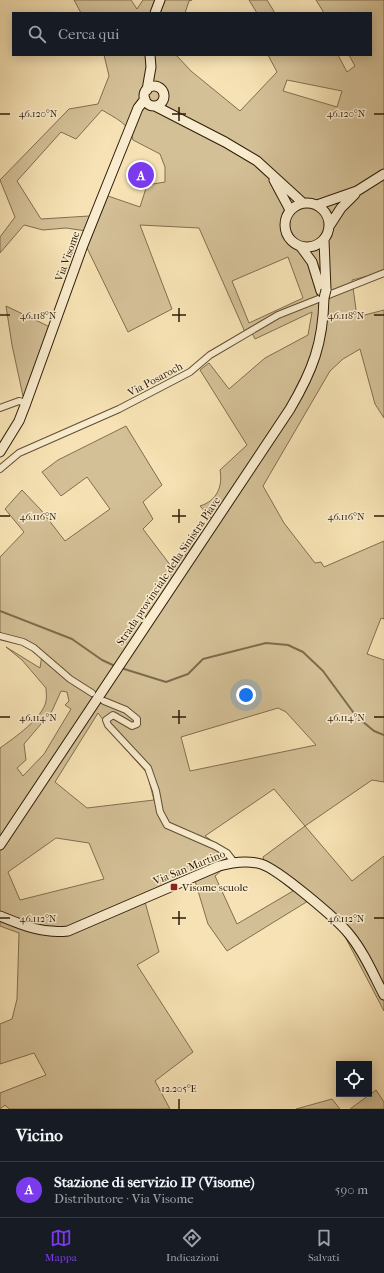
<!DOCTYPE html>
<html lang="it">
<meta charset="utf-8">
<style>
body{margin:0;font-family:"IM FELL French Canon",serif;background:#20242c;color:#f1f3f6}
.controls{position:absolute;right:12px;bottom:12px;display:grid;overflow:hidden;border-radius:0px;box-shadow:0 2px 10px #0003}
.controls button{width:36px;height:36px;display:grid;place-items:center;padding:0;border:0;border-bottom:1px solid #363941;background:#171b24;color:#f1f3f6;font:20px sans-serif}
.you{position:absolute;left:246px;top:695px;width:14px;height:14px;margin:-10px;border:3px solid #fff;border-radius:50%;background:#1a73e8;box-shadow:0 0 0 6px #1a73e833}
.badge{display:grid;place-items:center;width:26px;height:26px;border-radius:50%;background:#7c3aed;color:#fff;font-size:13px;font-weight:700}
.pin{position:absolute;translate:-50% -50%;border:2px solid #fff;box-shadow:0 1px 4px #0006}
.list{margin:0;padding:0;list-style:none}
h2{display:flex;justify-content:space-between;align-items:center;height:52px;margin:0;padding:0 16px;font-size:17px}
h2 small{font-size:13px;font-weight:400;color:#9ea1a6}
.list li{display:grid;grid-template-columns:26px 1fr auto;gap:12px;align-items:center;box-sizing:border-box;height:56px;padding:0 16px;border-top:1px solid #363941}
.list b{display:block;font-size:15px;white-space:nowrap}
.list p{margin:0;font-size:13px;white-space:nowrap;color:#9ea1a6}
.list em{font-size:13px;font-style:normal;color:#9ea1a6}
.icon{flex:none;width:22px;height:22px;fill:none;stroke:currentColor;stroke-width:2;stroke-linecap:round;stroke-linejoin:round}
.map{position:relative;flex:none;width:384px;height:1109px;overflow:hidden}
.search{position:absolute;background:#171b24;box-shadow:0 2px 10px #0003;left:12px;right:12px;top:12px;height:44px;display:flex;align-items:center;gap:10px;box-sizing:border-box;padding:0 14px;border-radius:0px;color:#9ea1a6;font-size:15px}
.sheet{height:108px;background:#171b24}
nav{display:flex;justify-content:space-around;align-items:center;box-sizing:border-box;height:56px;border-top:1px solid #363941;background:#171b24;font-size:11px;color:#9ea1a6}
nav a{display:grid;justify-items:center;gap:2px}
nav .on{color:#7c3aed}
.map>svg:first-child{display:block}
</style>
<div class="map">
<svg width="384" height="1109" viewBox="0 0 384 1109">
<rect width="100%" height="100%" fill="#f6e2b4"/>
<filter id="stains"><feTurbulence type="fractalNoise" baseFrequency=".005" numOctaves="4"/><feColorMatrix values="0 0 0 0 .2 0 0 0 0 .09 0 0 0 0 .02 0 0 0 .5 -.17"/></filter>
<radialGradient id="worn" r=".72"><stop offset=".6" stop-color="#630" stop-opacity="0"/><stop offset="1" stop-color="#630" stop-opacity=".3"/></radialGradient>
<path fill="#d4c097" stroke="#816e50" fill-rule="evenodd" d="M74 0H131L137 9 143 0H192L189 1 185 13H81Z
M249 0H267L275 13H257Z
M316 0H384V272L352 280 357 317 384 310V418L375 404 360 349 343 359 330 371 263 486 284 523 315 563 321 562 324 567 384 541V619L381 618 367 654 384 660V782L372 780 305 826 352 881 384 856V1011L342 931 308 901 227 951 208 924 195 881 145 902 159 952 137 965 193 1052 155 1081 170 1109H9L5 1105 0 1109V1093L46 1075 34 1053 0 1064V1024L12 1019 17 999 19 933 0 926V748C14 738 43 718 46 701 47 697 46 692 46 688L22 660 6 647 40 668 42 655 34 648 0 634V557L24 532 5 509 22 490 41 510 65 541 110 509 87 477 61 496 42 472 58 460 126 426 162 485 143 502 153 519 143 529 174 570 212 519 200 506C217 501 223 486 220 470L247 445 200 370 209 363 229 389 265 358 308 335 312 312 255 339 250 329 245 332 199 228 140 225 172 309 128 332 87 248 108 196 140 207 147 185 165 182V167L160 154 133 140C130 124 115 118 102 110L76 139 61 132 17 181 41 219 89 216 95 210 86 231 66 228 43 230 24 225 0 253V237L15 217 0 180 69 109 98 104 109 76 104 55H176L191 71 240 111 277 72 268 55H338L347 72 355 66 349 55H371V13H324ZM287 80 342 91 337 107 283 91ZM288 257 303 298 249 323 232 281ZM61 691 67 692 69 701 65 705 71 709 44 754 23 776 17 768 26 760 24 744 52 711ZM278 708 286 712 316 745 190 771 181 737ZM98 713 121 744 147 773 154 800 87 808 55 782ZM274 789 305 826 263 857 266 869 293 891 237 924 215 876 236 858 205 836ZM56 838 89 843 104 879 20 900 8 872Z
M6 306 50 327 25 395 23 396 12 345Z
M376 1090 384 1102V1109H350Z
M332 1099 340 1109H296Z"/>
<g fill="none" stroke-linecap="round" stroke-linejoin="round">
<path stroke="#7d6b4c" stroke-width="2" d="M0 611 72 639 102 660 115 666
M121 668 166 682 188 674 203 659 266 643 288 645 303 652 323 671 356 716 374 731 384 735"/>
<g stroke="#604e33" stroke-width="8">
<path id="street" d="M0 408 19 401 26 403
M0 469 19 453 119 409 190 372 210 355 278 315 384 273
M0 636 23 642 34 648 70 679 92 693
M104 701 126 710 137 719V724L132 726 113 715 106 720 108 725 148 768 156 791 160 812 167 825 215 846 227 853 234 862"/>
</g>
<g stroke="#2e1c08" stroke-width="11">
<path id="secondary" d="M155 13 160 0
M144 96a10 10 0 1 1 20 0a10 10 0 1 1-20 0Z
M147 90 151 67 150 55
M155 106 225 142 257 161 303 203
M274 180 290 210
M285 225a22 22 0 1 1 44 0a22 22 0 1 1-44 0Z
M317 205 357 191 384 174
M330 225 341 208 355 194
M324 240 326 290
M301 247 312 262 321 291
M0 452 19 421 26 403 83 245 138 108 145 99
M0 845 290 409C313 370 323 343 324 298
M0 916C22 925 43 934 68 931L219 866C233 862 247 860 261 864 278 869 337 919 349 934 364 952 373 974 384 995"/>
</g>
<use href="#street" stroke="#f9ecce" stroke-width="6"/>
<use href="#secondary" stroke="#f9ecce" stroke-width="9"/>
<g stroke="#2e1c08" stroke-width="11" stroke-linecap="butt">
<path id="secondary-bridge" d="M324 298 326 290"/>
</g>
<use href="#secondary-bridge" stroke="#f9ecce" stroke-width="9"/>
</g>
<path fill="none" stroke="#2e1c08" stroke-width="1.5" d="M179 107V121M0 114H10M172 114H186M374 114H384M179 308V322M0 315H10M172 315H186M374 315H384M179 509V523M0 516H10M172 516H186M374 516H384M179 710V724M0 717H10M172 717H186M374 717H384M179 911V925M0 918H10M172 918H186M374 918H384M179 1099V1109"/>
<rect fill="#8f2418" stroke="#f9ecce" stroke-width="1.5" x="170" y="883" width="8" height="8" rx="2"/>
<g text-anchor="middle" stroke-width="3" stroke-linejoin="round" paint-order="stroke">
<g font-size="11" fill="#2e1c08" stroke="#f9ecce">
<text transform="translate(67 256) rotate(-70)" y="4">Via Visome</text>
<text transform="translate(155 379) rotate(-28)" y="4">Via Posaroch</text>
<text transform="translate(168 571) rotate(-56)" y="4">Strada provinciale della Sinistra Piave</text>
<text transform="translate(189 867) rotate(-22)" y="4">Via San Martino</text>
</g>
<g font-size="11" fill="#2e1c08" stroke="#f9ecce" text-anchor="start">
<text x="182" y="891">Visome scuole</text>
</g>
</g>
<g font-size="10" text-anchor="middle" fill="#2e1c08" stroke="#f9ecce" stroke-width="3" stroke-linejoin="round" paint-order="stroke">
<text x="38" y="117">46.120°N</text>
<text x="346" y="117">46.120°N</text>
<text x="38" y="319">46.118°N</text>
<text x="346" y="319">46.118°N</text>
<text x="38" y="520">46.116°N</text>
<text x="346" y="520">46.116°N</text>
<text x="38" y="721">46.114°N</text>
<text x="346" y="721">46.114°N</text>
<text x="38" y="922">46.112°N</text>
<text x="346" y="922">46.112°N</text>
<text x="179" y="1092">12.205°E</text>
</g>
<rect width="100%" height="100%" filter="url(#stains)"/>
<rect width="100%" height="100%" fill="url(#worn)"/>
</svg>
<div class="controls">
<button><svg class="icon" aria-label="locate" viewBox="0 0 24 24"><circle cx="12" cy="12" r="6"/><path d="M12 2v4M12 18v4M2 12h4M18 12h4"/></svg></button>
</div>
<div class="you"></div>
<div class="pin badge" style="left:141px;top:175px">A</div>
<div class="search"><svg class="icon" aria-label="search" viewBox="0 0 24 24"><circle cx="10" cy="10" r="6"/><path d="M15 15l6 6"/></svg>Cerca qui</div>
</div>
<section class="sheet">
<h2>Vicino<small></small></h2>
<ul class="list">
<li><span class="badge">A</span><div><b>Stazione di servizio IP (Visome)</b><p>Distributore · Via Visome</p></div><em>590 m</em></li>
</ul>
</section>
<nav>
<a class="on"><svg class="icon" aria-label="map" viewBox="0 0 24 24"><path d="M3 6l6-2 6 2 6-2v14l-6 2-6-2-6 2zM9 4v14M15 6v14"/></svg>Mappa</a>
<a><svg class="icon" aria-label="directions" viewBox="0 0 24 24"><path d="M12 3l9 9-9 9-9-9zM9 14v-3h6M13 9l2 2-2 2"/></svg>Indicazioni</a>
<a><svg class="icon" aria-label="saved" viewBox="0 0 24 24"><path d="M7 4h10v16l-5-4-5 4z"/></svg>Salvati</a>
</nav>
